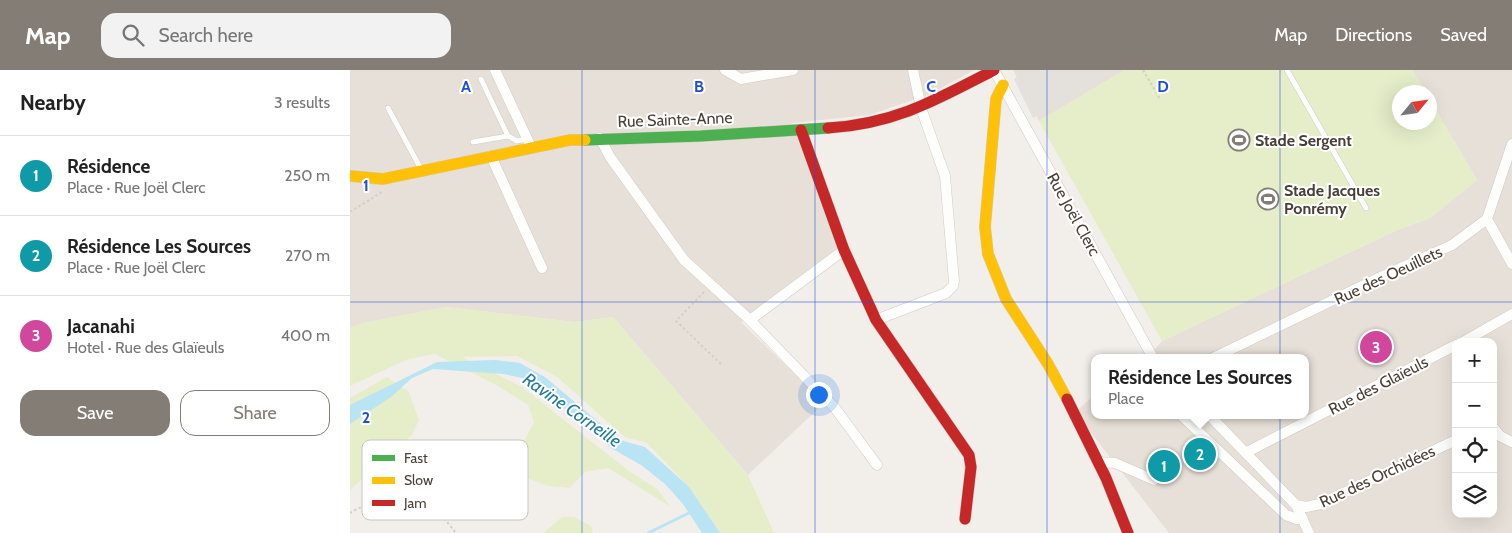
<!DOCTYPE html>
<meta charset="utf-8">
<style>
body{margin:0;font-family:Cabin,sans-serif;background:#f2f2f2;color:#222}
.controls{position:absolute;right:15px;bottom:15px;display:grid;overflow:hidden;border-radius:10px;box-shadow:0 5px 20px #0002}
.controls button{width:45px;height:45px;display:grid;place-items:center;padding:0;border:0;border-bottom:1px solid #e0e0e0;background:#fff;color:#222;font:25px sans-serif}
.compass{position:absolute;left:1042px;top:15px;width:45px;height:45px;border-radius:50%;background:#fff;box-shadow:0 5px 20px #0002;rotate:61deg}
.you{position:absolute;left:468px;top:324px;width:18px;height:18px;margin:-12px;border:4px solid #fff;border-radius:50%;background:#1a73e8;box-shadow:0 0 0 8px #1a73e833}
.badge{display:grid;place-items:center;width:32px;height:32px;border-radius:50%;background:#847d75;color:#fff;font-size:16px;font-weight:700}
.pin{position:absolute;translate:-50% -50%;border:2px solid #fff;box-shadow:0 1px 5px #0006}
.popup{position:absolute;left:741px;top:284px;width:218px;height:65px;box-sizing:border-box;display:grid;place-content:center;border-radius:10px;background:#fff;filter:drop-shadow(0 1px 4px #0005);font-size:16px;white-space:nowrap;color:#767676}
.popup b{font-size:19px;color:#222}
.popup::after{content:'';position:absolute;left:50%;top:100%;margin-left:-10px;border:10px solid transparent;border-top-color:#fff}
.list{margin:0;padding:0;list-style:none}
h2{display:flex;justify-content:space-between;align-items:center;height:65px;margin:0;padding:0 20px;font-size:21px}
h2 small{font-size:16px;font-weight:400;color:#767676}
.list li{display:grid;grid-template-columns:32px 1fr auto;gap:15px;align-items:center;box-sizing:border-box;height:80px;padding:0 20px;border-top:1px solid #e0e0e0}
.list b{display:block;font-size:19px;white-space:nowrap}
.list p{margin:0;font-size:16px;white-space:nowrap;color:#767676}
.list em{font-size:16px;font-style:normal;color:#767676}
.actions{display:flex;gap:10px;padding:15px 20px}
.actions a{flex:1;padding:11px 0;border:1px solid #847d75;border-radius:15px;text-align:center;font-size:18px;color:#847d75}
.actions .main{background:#847d75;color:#fff}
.icon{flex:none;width:28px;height:28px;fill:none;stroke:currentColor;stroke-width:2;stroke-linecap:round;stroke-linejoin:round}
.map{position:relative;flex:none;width:1162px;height:463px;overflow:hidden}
header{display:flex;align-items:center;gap:30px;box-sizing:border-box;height:70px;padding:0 25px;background:#847d75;color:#fff}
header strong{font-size:24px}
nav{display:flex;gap:28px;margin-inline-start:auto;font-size:18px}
.search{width:350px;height:45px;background:#f2f2f2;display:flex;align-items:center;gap:12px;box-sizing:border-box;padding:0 18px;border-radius:15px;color:#767676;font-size:19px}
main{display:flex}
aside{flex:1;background:#fff}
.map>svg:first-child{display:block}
</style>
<header>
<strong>Map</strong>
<div class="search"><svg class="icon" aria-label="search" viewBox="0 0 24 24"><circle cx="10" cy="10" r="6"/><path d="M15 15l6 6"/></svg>Search here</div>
<nav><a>Map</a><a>Directions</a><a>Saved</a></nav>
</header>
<main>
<aside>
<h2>Nearby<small>3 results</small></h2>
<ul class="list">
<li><span class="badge" style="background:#0f9aa8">1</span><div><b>Résidence</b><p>Place · Rue Joël Clerc</p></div><em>250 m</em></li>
<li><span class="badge" style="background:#0f9aa8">2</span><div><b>Résidence Les Sources</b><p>Place · Rue Joël Clerc</p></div><em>270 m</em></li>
<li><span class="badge" style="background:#d1479c">3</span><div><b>Jacanahi</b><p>Hotel · Rue des Glaïeuls</p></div><em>400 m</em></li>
</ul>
<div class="actions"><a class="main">Save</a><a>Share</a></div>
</aside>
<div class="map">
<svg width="1162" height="463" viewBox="0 0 1162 463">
<rect width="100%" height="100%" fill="#f2efeb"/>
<path fill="#e7e0d8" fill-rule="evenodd" d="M0 0H624L578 25 519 45 442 53 487 178 391 252 474 333 398 405 263 247 224 252 96 237 13 253 0 258Z
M663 0H775L689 51Z
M1062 0H1162V463H819L725 342 745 325V345H955V288H797L812 271 1043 162 1080 148 1127 110 1080 30V22H1075ZM1106 272H1143V444H1106Z"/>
<path fill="#e5eec9" d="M775 0H1062L1075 22H1050V52H1080V30L1127 110 1080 148 1043 162 812 271 689 51Z
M96 237 224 252 263 247 398 405 424 463H370L339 417 297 373 275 367 207 307 167 286 112 287 172 317 279 401 307 419 321 437 258 398 235 402 220 418 198 416 172 406 164 391 184 352 178 335 148 316 85 284 58 289 0 316V258L13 253Z
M37 307 59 322 69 350 62 365 0 420V328Z
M212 447H224L241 456 243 463H193Z"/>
<path fill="#e4e0dc" d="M680 0H767L683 48 664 9Z"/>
<path fill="#b9e4f3" d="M145 290 170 293 195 307 270 370 295 377 339 417 370 463H352L333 434 315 414 291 395 261 378 234 352 172 308 154 304 83 299 62 308 41 327 0 354V335L87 292Z"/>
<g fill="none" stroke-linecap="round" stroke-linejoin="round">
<path stroke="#b9e4f3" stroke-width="3" d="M298 463 343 441"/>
<g stroke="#cfcbc7" stroke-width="6">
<path id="lane" d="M937 0 1016 138
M131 9 158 66
M38 38 71 99
M123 72 158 66 167 71 177 69"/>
</g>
<g stroke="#cfcbc7" stroke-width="11">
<path id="street" d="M145 0 181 77
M375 0 391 9 443 0
M644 0 803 288
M250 68 260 87 334 190 400 250 485 338 527 395
M141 86 192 198
M1137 149 1162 194
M400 250 494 180
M526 250 596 223 603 216 604 211 595 106 571 38 563 0
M1113 272 1162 244
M863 288 1037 204 1102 175 1137 149 1162 74
M831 345 936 445 947 449H953
M859 345 946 435 959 463
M1143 357 1150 366 1162 372
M897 382 1106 275
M749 392 765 393 804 410
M946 435 956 437 970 434 1106 370"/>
</g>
<g stroke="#d3ccc3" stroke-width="12">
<path id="fast" d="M235 70 351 66 478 58"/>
</g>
<g stroke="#d3ccc3" stroke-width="12">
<path id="slow" d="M653 15 646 29 635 157 638 184 656 229 698 294 717 329
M0 106 33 109 220 70H235"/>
</g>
<g stroke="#d3ccc3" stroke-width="12">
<path id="jam" d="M478 58C545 54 586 30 644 0
M451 60 494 180 526 250 619 385 621 397 615 449
M717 329 756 408 778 463"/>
</g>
<path stroke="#d2cfca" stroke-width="2" stroke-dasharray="2.5 2.5" stroke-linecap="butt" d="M793 0 810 29
M0 142 32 122
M354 222 326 251 371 294
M0 443C15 433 61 419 77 431 88 440 97 452 106 463"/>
<use href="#lane" stroke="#fdfdfc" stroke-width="5"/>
<use href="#street" stroke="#fdfdfc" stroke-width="10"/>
<use href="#fast" stroke="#4caf50" stroke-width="11"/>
<use href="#slow" stroke="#ffc107" stroke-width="11"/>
<use href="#jam" stroke="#c62828" stroke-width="11"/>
</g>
<path fill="none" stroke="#1d4ed8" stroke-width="1" stroke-opacity="0.55" d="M232 0V463M465 0V463M697 0V463M930 0V463M0 232H1162"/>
<defs>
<g id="stadium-ring" transform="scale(1.125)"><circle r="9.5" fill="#fff" stroke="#847d75" stroke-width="1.5"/><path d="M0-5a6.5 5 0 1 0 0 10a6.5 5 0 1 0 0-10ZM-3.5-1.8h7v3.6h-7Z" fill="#847d75"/></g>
</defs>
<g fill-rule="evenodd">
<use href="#stadium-ring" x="889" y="70"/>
<use href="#stadium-ring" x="918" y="129"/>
</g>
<g text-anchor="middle" stroke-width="4" stroke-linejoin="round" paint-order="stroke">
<g font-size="16" fill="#493f36" stroke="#fff">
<text transform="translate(325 49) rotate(-2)" y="6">Rue Sainte-Anne</text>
<text transform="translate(724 144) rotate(61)" y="6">Rue Joël Clerc</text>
<text transform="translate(1038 205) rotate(-25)" y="6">Rue des Oeuillets</text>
<text transform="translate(1028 315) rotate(-27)" y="6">Rue des Glaïeuls</text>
<text transform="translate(1027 406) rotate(-25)" y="6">Rue des Orchidées</text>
</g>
<g font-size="16" font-weight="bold" fill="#493f36" stroke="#fff" text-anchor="start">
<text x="905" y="76">Stade Sergent</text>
<text x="934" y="126">Stade Jacques<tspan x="934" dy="18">Ponrémy</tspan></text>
</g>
<g font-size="18" font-style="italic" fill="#217b9c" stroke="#fff">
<text transform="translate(222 340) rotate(35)" y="6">Ravine Corneille</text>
</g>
</g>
<rect x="12" y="370" width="166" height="80" rx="8" fill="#fff" stroke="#c8c5c3" stroke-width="1"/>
<rect x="22" y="385" width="23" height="6" fill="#4caf50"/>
<rect x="22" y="407" width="23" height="7" fill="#ffc107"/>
<rect x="22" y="430" width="23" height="6" fill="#c62828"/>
<g font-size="14" fill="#493f36">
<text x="54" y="393">Fast</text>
<text x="54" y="415">Slow</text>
<text x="54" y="438">Jam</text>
</g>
<g font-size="16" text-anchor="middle" font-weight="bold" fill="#1d4ed8" stroke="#fff" stroke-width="4" stroke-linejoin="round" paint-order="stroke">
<text x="116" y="22">A</text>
<text x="349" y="22">B</text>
<text x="581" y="22">C</text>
<text x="813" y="22">D</text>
<text x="16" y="121">1</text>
<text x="16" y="353">2</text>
</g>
</svg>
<div class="controls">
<button>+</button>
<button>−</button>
<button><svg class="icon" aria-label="locate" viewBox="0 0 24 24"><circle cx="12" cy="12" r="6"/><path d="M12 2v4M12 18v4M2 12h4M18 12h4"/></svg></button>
<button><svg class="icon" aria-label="layers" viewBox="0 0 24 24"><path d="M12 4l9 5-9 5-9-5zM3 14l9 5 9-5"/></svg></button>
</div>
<svg class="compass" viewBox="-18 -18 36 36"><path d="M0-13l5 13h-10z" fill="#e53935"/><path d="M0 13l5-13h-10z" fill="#767676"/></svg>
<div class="you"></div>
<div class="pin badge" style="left:814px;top:396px;background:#0f9aa8">1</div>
<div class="pin badge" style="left:850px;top:384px;background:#0f9aa8">2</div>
<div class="popup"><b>Résidence Les Sources</b>Place</div>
<div class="pin badge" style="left:1026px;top:277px;background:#d1479c">3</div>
</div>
</main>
